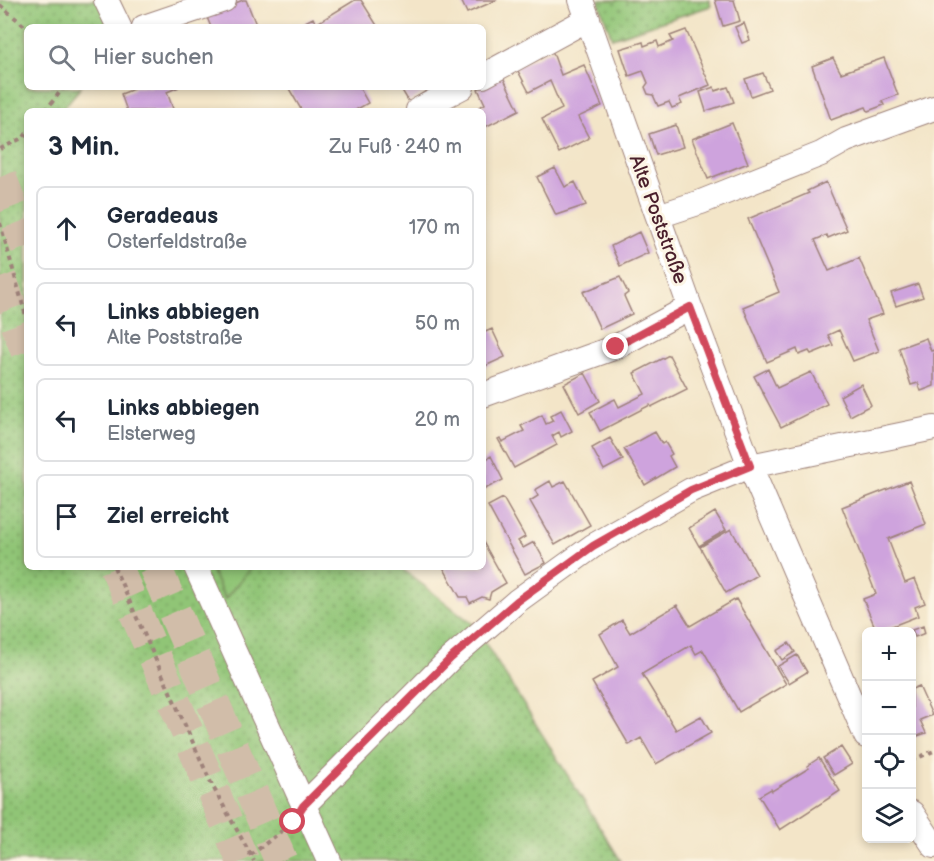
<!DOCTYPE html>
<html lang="de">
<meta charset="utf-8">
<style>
body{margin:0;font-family:"Balsamiq Sans",sans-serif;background:#f2f2f3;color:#1f2937}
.controls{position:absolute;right:18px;bottom:18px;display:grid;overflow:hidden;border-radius:9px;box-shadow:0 3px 9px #0003}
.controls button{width:54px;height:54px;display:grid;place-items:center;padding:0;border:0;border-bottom:2px solid #e0e1e3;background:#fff;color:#1f2937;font:30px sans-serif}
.stop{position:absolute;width:18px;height:18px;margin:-14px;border:4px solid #d1495b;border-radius:50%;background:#fff}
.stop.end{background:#d1495b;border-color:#fff;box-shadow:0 2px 6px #0008}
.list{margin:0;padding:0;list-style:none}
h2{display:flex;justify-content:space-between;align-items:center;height:78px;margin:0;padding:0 24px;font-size:26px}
h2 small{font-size:20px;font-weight:400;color:#747a83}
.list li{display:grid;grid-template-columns:39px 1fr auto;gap:18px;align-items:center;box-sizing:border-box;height:84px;margin:0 12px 12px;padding:0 12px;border:2px solid #e0e1e3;border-radius:9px}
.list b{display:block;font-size:22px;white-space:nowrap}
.list p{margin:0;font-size:20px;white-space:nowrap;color:#747a83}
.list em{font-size:20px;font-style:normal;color:#747a83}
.icon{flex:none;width:33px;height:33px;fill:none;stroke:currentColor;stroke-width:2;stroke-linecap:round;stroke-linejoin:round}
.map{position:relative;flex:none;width:934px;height:861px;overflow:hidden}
.search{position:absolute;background:#fff;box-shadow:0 3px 9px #0003;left:24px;top:24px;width:462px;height:66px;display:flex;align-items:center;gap:15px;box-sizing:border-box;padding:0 21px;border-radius:9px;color:#747a83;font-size:22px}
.panel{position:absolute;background:#fff;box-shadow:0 3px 9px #0003;left:24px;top:108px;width:462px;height:462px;border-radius:9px}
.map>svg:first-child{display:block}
</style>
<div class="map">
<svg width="934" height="861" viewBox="0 0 934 861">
<defs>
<pattern id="grass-dots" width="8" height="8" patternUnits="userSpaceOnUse" patternTransform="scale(1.5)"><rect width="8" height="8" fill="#90c576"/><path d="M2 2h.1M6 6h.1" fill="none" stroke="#789f61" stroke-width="1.8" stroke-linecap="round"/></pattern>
</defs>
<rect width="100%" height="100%" fill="#fcf5e5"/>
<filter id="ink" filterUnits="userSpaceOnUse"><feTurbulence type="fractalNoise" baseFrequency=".0167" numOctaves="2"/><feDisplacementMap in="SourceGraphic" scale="12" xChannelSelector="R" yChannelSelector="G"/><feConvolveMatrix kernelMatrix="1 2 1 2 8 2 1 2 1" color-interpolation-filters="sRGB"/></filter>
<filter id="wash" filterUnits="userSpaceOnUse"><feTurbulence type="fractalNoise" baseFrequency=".008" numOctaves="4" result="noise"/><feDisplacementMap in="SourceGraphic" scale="24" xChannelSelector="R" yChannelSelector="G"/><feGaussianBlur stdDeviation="1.35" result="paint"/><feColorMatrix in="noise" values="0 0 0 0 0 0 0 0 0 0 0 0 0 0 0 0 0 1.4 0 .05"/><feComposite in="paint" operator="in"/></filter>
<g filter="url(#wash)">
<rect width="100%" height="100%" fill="#f3e5c8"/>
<path fill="url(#grass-dots)" stroke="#6d7250" stroke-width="1.5" d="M0 0H117L131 27H27V87H81L61 111H27V567H210L225 598 251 567H400L474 625 621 861H0Z
M598 0H709L711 6 612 38Z"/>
<path fill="#90c576" stroke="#6d7250" stroke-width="1.5" d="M210 567H251L225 599Z"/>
<g id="blocks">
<path fill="#cea3dd" d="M243 0H246L257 27H211L206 15Z
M355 0H361L378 27H308L305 22 313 18 316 24Z
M461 0H497L467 13Z
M715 0H734L740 21 723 26Z
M744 23 750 40 742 43 735 27Z
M686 30 710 85 679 98 682 104 672 108 669 102 658 106 653 95 648 94 645 87 648 83 643 71 629 76 620 49 643 42 644 46 657 41 659 47 673 41 670 36Z
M552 50 561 75 584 65 602 106 578 117 589 138 559 153 542 119 562 109 550 81 529 92 516 67Z
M833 58 841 73 884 58 898 95 882 101 884 105 868 111 866 107 831 120 812 66Z
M763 73 770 89 751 96 745 79Z
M502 75 519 110 483 128V111H471L485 104 478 89Z
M134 87H179L167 92 173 109 169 111H127L121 94 134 89Z
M288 87H359L368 103 354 111H302Z
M400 87H426L428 90 409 102Z
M714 87 715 91 728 87 734 102 706 111 700 92Z
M732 123 748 163 708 179 692 139Z
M676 125 683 147 656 155 649 134Z
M555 168 565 187 575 182 586 205 556 215 537 177Z
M826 182 847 230 828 238 827 235 815 240 829 271 859 258 883 314 866 320 879 351 853 361 839 330 828 335 833 345 811 354 809 351 799 355 797 349 767 362 743 307 779 292 748 219 809 193 807 191Z
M639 232 648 253 620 266 611 246Z
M620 277 628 293 624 296 632 314 600 329 583 292Z
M918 284 923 297 896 306 891 293Z
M492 329 505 357 483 367V333Z
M926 338 931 351 934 350V386L921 391 918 383 911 385 899 348Z
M669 355 687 389 651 407 650 405 600 431 590 412 615 399 619 407 645 394 634 373Z
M768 369 777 388 811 372 827 404 781 427 754 376Z
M585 373 600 401 579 413 564 384Z
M861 384 871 405 850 416 840 396Z
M561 410 572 431 561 437 559 432 552 436 557 445 514 468 498 439 500 438 502 442 524 431 521 426 542 415 546 424 553 421 550 416Z
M655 432 662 444 665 442 672 454 669 456 675 467 645 485 624 449Z
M610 438 623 460 604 470 592 448Z
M491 456 503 480 483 490V461Z
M550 481 553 487 565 481 590 525 555 545 530 501 538 496 535 490Z
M909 481 926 524 888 539 905 583 915 579 925 603 915 607 918 616 877 632 863 599 876 594 842 507Z
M503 498 525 537 518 541 523 548 534 542 546 563 525 574 488 506Z
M715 512 726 530 699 546 689 528Z
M731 529 757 575 726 593 700 547Z
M483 542 506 583 491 592 489 599 482 597 470 603 467 597H460L443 567H483Z
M736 599 786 684 739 712 703 650 696 654 691 645 642 674 676 730 701 716 711 733 656 764 641 738 629 745 592 682 618 667 600 634 622 620 630 633 677 605 690 626Z
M923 626 925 633 915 637 912 630Z
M789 643 795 652 782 660 776 651Z
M797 655 807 672 789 683 778 666Z
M919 686 932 715 920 720 926 733 912 738V689Z
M841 747 852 764 834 775 823 758Z
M819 758 840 791 780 830 759 796 771 789 772 791 809 768 807 766Z"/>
</g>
</g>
<g filter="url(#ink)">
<use href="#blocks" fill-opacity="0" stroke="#9e827a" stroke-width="1.5"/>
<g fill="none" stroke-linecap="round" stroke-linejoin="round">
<path stroke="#d1bda9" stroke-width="33" stroke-dasharray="33 16" stroke-linecap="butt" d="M0 177 27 247
M0 278 27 351
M116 567 243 861
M155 567 281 861"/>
<g stroke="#9e827a" stroke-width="26">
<path id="minor" d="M106 0 119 27
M581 0 690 307 750 466 866 736
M144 27 224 0
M483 76 588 19
M418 110 462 87
M658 216 701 202 821 154 846 140 934 108
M483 395 616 347 690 307
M196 567 329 861
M303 806 451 658 517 601 593 546 691 490 750 466 934 428
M912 813 934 846"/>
</g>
<path stroke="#9e827a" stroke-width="4" stroke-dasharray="4.5 4.5" stroke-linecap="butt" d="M0 5 27 28
M45 111 64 87
M0 149 24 137 27 133
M0 223 27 320
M114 567 212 785 254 861
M912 760 934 751
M251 855 288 826"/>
<use href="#minor" stroke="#fff" stroke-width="24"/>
</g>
</g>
<g fill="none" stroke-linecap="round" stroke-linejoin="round" filter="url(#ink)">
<path stroke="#d1495b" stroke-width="8" d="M293 822 303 806 451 658 517 601 593 546 691 490 750 466 690 307 616 347"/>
</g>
<g text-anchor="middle" stroke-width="6" stroke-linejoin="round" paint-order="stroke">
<g font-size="20" fill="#4a1f2b" stroke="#fcf5e5">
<text transform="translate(659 219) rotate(70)" y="7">Alte Poststraße</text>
</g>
</g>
</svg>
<div class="controls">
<button>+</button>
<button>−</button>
<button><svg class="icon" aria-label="locate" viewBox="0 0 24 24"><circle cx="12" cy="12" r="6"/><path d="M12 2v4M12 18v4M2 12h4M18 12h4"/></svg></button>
<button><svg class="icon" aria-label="layers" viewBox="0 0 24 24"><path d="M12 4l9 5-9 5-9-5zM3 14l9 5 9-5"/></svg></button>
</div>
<div class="stop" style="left:293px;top:822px"></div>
<div class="stop end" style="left:616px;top:347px"></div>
<div class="search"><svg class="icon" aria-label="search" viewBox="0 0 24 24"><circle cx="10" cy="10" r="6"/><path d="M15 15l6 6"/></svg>Hier suchen</div>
<section class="panel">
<h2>3 Min.<small>Zu Fuß · 240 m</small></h2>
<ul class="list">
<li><svg class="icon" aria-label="ahead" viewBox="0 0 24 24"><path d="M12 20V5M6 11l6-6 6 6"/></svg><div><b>Geradeaus</b><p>Osterfeldstraße</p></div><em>170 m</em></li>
<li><svg class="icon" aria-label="left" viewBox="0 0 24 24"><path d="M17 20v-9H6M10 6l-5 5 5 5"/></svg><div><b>Links abbiegen</b><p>Alte Poststraße</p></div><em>50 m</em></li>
<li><svg class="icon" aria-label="left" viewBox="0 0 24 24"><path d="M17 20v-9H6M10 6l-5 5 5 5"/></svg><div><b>Links abbiegen</b><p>Elsterweg</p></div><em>20 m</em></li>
<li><svg class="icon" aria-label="arrive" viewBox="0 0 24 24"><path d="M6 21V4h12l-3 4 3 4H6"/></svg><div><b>Ziel erreicht</b></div></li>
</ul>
</section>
</div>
